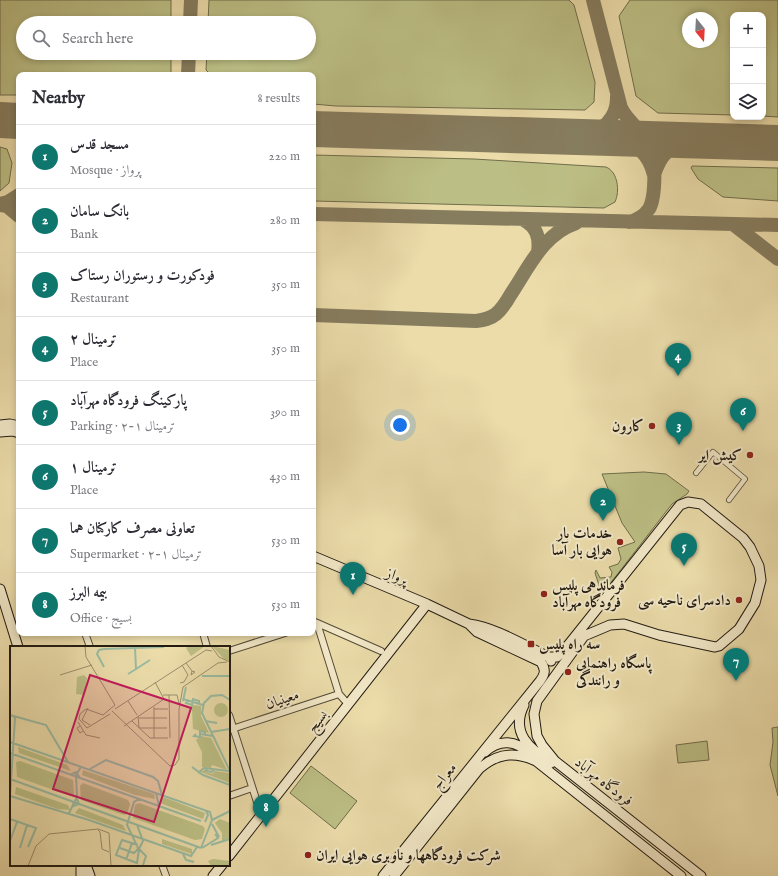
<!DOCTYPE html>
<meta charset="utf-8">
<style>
body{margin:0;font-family:"IM FELL English",Amiri,serif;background:#f2f2f3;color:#2b2b33}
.controls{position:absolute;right:12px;top:12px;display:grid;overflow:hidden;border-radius:8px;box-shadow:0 2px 6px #0003}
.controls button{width:36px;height:36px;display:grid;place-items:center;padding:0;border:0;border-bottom:1px solid #e1e1e2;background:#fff;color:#2b2b33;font:20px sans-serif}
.compass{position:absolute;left:682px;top:12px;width:36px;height:36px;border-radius:50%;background:#fff;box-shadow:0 2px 6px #0003;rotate:162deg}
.you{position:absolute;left:400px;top:425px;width:14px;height:14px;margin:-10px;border:3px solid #fff;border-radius:50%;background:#1a73e8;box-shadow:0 0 0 6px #1a73e833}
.badge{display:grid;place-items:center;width:26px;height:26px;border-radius:50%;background:#0f766e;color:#fff;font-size:13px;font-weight:700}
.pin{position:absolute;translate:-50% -33px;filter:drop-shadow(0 1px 2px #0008)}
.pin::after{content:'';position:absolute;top:21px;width:14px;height:12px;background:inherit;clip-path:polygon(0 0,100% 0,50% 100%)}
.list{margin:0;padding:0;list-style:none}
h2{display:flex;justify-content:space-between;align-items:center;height:52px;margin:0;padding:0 16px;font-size:17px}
h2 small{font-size:13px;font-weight:400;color:#7c7c81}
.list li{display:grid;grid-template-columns:26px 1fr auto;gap:12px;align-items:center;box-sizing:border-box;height:64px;padding:0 16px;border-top:1px solid #e1e1e2}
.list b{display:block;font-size:15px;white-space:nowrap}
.list p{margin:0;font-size:13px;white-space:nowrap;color:#7c7c81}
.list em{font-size:13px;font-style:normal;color:#7c7c81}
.icon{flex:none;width:22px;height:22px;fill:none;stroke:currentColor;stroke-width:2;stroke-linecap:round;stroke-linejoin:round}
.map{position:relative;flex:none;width:778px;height:876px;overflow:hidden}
.search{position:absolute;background:#fff;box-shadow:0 2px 6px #0003;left:16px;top:16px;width:300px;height:44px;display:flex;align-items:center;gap:10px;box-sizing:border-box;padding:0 14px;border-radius:22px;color:#7c7c81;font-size:15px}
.panel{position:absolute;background:#fff;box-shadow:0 2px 6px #0003;left:16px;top:72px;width:300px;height:564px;border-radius:8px}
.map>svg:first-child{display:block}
</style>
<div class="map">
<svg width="778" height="876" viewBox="0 0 778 876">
<rect width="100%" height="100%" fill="#ebdcaa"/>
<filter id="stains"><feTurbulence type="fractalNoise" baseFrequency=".005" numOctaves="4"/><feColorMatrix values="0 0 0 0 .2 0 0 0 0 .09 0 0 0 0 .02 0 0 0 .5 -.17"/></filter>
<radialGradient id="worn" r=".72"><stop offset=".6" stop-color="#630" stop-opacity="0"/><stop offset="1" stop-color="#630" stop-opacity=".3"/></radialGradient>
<path fill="#bcbf85" stroke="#6f6d4c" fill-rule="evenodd" d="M0 0H171V23H23V53H171V73L169 75H19V95H0Z
M209 0H569L574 5 595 82 594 102 585 110 336 106 313 104V75H211L206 70 207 53H309V23H208Z
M630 0H778V117L763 116V15H733V115L658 113 636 96 619 16ZM688 18H712V42H688Z
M0 147 7 149 12 163 9 183 0 191Z
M313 155 474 159 606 167C618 172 620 191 615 202L604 208 313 201Z
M692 166 778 168V201L723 197 698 179 691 168Z
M644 472 666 474 689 491 687 494 672 504 602 594 595 573 596 570 600 578 611 577 612 572 609 567 618 564 621 559 618 548 635 542 622 523 602 474Z
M778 727V796L770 765 773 742 772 728Z
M707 741 709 760 678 763 676 745Z
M311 766 357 801 335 829 290 793Z"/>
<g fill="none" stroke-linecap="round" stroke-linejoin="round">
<path stroke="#867c5e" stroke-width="14" d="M593 0 621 108C629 124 642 130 650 144 656 157 656 197 649 209 644 216 637 220 629 222
M190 23 191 0
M188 75 189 53
M0 121 9 124 19 132
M641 132 665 140
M582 137C602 131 618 119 617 96
M617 138C637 144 649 154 654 175 660 155 670 145 690 140
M0 204 8 202 19 195
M0 205 7 206 19 216
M313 214 778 225
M524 220C537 227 540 238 538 252
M734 225 778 259
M313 315 476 321C484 320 490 319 496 314 502 309 507 301 511 294 529 267 543 234 576 223"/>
<path stroke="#867c5e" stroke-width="36" d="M0 120 19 121
M313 129 778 143"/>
<g stroke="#544b38" stroke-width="6">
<path id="pedestrian" d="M696 473 713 452 745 479 729 500"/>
</g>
<g stroke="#544b38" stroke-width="8">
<path id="minor" d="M315 622 381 651
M313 624 317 623 339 694 348 704
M85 633 90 647
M203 633 207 647
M229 651 285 633
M229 715 257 802
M229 730 339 694
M229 796 252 788
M162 865 166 876"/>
</g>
<g stroke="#221b12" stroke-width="11">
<path id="secondary" d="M0 425 10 424 19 426
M0 432 13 431 19 433
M313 556 427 604 469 624 477 632 541 662C546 670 545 674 540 681L383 876
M0 589 18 647
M469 624C497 628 523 645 549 657L551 661
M549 657H557L565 649 680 505 688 502 701 504 743 538 750 547 759 566 761 580 755 603 739 629 719 646 715 647 659 635 624 624 610 625 584 636 537 701 534 714 537 736 542 745 555 761 701 876
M524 705C510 733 530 749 551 763
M485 752C499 739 516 740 528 753
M229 856 427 604
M81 865V876
M86 865 90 876
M213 876 222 865
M394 876 479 769C497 753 515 751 536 761L681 876"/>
</g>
<use href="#pedestrian" stroke="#f2e8c8" stroke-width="4.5"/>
<use href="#minor" stroke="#f2e8c8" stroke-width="6"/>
<use href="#secondary" stroke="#f2e8c8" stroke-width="9"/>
</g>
<g fill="#8f2418" stroke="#f2e8c8" stroke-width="1.5">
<circle cx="652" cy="426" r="4"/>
<circle cx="750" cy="455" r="4"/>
<circle cx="620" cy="542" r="4"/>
<circle cx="544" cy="594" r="4"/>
<circle cx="739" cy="600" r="4"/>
<rect x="527" y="640" width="8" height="8" rx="2"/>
<circle cx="568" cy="672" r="4"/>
<circle cx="308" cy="855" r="4"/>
</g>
<g text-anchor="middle" stroke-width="4" stroke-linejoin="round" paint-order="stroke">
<g font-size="15" font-weight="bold" fill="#221b12" stroke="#f2e8c8" text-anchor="end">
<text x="644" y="431">کارون</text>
<text x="742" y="460">کیش ایر</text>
<text x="612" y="538">خدمات بار<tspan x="612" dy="17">هوایی بار آسا</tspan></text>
<text x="552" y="590" text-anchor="start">فرماندهی پلیس<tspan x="552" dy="17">فرودگاه مهرآباد</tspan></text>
<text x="731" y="605">دادسرای ناحیه سی</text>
<text x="539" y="649" text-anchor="start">سه راه پلیس</text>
<text x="576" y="668" text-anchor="start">پاسگاه راهنمایی<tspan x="576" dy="17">و رانندگی</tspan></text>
<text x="316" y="860" text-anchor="start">شرکت فرودگاهها و ناوبری هوایی ایران</text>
</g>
<g font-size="15" fill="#221b12" stroke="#f2e8c8">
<text transform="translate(397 576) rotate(23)" y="5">پرواز</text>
<text transform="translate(282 699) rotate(-18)" y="5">معینیان</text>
<text transform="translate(317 721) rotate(-52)" y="5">بسیج</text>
<text transform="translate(444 776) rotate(-51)" y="5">معراج</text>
<text transform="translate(604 781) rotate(38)" y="5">فرودگاه مهرآباد</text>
</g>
</g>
<g transform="translate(10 646)">
<rect width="220" height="220" fill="#ebdcaa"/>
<path d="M179 0H195L181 10 176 2ZM202 0 220 4V15L214 13ZM74 29 77 32 74 49 66 48 67 31ZM204 64a7 7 0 1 1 14 0a7 7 0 1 1-14 0ZM183 59 191 60V70L199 87 183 83 182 64 179 61ZM191 90 201 92 217 124 202 119 201 122 192 121V106L186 94ZM8 101 57 119 61 125 9 107ZM10 115 63 134 64 148 61 150 7 131 6 116ZM196 123 195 126 203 128 204 125 219 127 220 137 191 126ZM73 124 144 148 145 153 125 149 72 129ZM73 137 118 154 120 158 117 168 114 169 71 154 70 140ZM6 141 58 159 60 164 48 163 5 148ZM153 151 195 167 193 173 150 157ZM129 157 193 180 195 183 192 193 185 194 123 172 125 159ZM69 162 113 179 116 185 65 167ZM210 173 220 177V192L212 195V187L205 177ZM152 193 182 203V208L152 198ZM203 213 220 215V220H201L198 215Z" fill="#bcbf85"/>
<path fill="none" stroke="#99bca3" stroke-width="2" d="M94 3 89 4 87 8 94 21M94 3 154 1M126 23 140 14M118 28 126 23 125 2M192 30H220M173 53 193 59M178 54 176 57 182 59 183 53 189 55V58M220 54 212 49 201 50 194 57 192 67 220 125M173 55 176 41M0 69 36 79 58 116M3 70 5 72 0 150 79 174 181 210 187 201M195 75 207 77M201 86 220 83M186 88 184 90 190 91V85L195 86V89M190 88 203 90M0 96 200 166 202 174 191 202M0 107 191 175M182 121 193 129 220 139M197 122 196 125 202 126 204 123M80 123 96 114 143 131 148 135 152 149M188 127 194 122 219 125M60 129 66 126 70 132M0 133 191 202M146 147 149 160M129 153 124 156 117 179 128 202 136 210 133 219M63 156 64 160 69 158 67 153M59 167 67 151 66 129 71 121M0 173 26 182 18 201M202 174 220 165M195 176 198 169 196 165M202 178 209 191M127 179 133 195 129 203M0 195 7 176M128 199 112 194 106 209 127 217 129 203M201 199 220 193M10 202 17 179M110 202 124 207 128 203M192 202 208 192 205 188M173 208 176 214 184 216M116 214 122 197"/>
<path fill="none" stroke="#9b8f6d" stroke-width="1" d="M75 0 76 11 105 59 93 69 76 63 70 68 69 73 77 82 100 68M201 0 209 11 220 16M176 17 182 25 181 29 185 26 182 25M50 29 82 19M170 37 174 36 178 29 172 19M153 49H167L169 57M159 49 160 92M118 55 127 69M78 62 72 74 80 79M105 63 196 4 202 5M144 63H158M102 65 160 120 165 119M128 70 129 82H157M129 72H157M122 75 140 92H158M68 76 76 89 90 92M70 80 67 82 70 87 73 85M114 80 154 53 145 36M144 92V61M165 119 169 113V63L173 41 208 17 217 16M88 184 90 186 92 203 99 206M18 220 26 200 39 188 88 183 99 187 101 220"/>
<path fill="#c2185b" fill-opacity="0.15" stroke="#c2185b" stroke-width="2" d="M80 29 181 62 144 176 43 143Z"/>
<rect width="220" height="220" fill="none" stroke="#221b12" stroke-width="2"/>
</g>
<rect width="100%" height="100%" filter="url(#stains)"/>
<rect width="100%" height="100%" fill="url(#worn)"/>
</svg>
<div class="controls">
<button>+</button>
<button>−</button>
<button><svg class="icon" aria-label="layers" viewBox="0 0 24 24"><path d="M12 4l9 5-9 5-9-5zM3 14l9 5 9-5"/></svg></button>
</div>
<svg class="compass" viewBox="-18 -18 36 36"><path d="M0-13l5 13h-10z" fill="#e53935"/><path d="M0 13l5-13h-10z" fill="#7c7c81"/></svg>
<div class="you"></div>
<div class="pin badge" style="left:353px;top:595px">1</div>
<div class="pin badge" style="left:603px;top:521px">2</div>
<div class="pin badge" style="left:679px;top:445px">3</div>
<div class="pin badge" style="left:678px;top:376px">4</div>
<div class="pin badge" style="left:684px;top:566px">5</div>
<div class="pin badge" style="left:743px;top:431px">6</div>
<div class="pin badge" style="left:736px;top:681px">7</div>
<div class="pin badge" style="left:266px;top:827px">8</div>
<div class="search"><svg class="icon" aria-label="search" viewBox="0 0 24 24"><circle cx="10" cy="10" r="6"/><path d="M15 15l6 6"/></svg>Search here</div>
<section class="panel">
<h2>Nearby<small>8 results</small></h2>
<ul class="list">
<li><span class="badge">1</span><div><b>مسجد قدس</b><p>Mosque · پرواز</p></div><em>220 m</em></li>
<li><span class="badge">2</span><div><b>بانک سامان</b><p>Bank</p></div><em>280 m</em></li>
<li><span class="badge">3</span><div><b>فودکورت و رستوران رستاک</b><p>Restaurant</p></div><em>350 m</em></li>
<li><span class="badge">4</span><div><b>ترمینال ۲</b><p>Place</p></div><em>350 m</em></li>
<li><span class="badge">5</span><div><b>پارکینگ فرودگاه مهرآباد</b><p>Parking · ترمینال ۱-۲</p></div><em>390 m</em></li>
<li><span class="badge">6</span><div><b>ترمینال ۱</b><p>Place</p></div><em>430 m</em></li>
<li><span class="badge">7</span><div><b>تعاونی مصرف کارکنان هما</b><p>Supermarket · ترمینال ۱-۲</p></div><em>530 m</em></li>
<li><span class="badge">8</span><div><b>بیمه البرز</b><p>Office · بسیج</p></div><em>530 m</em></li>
</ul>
</section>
</div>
